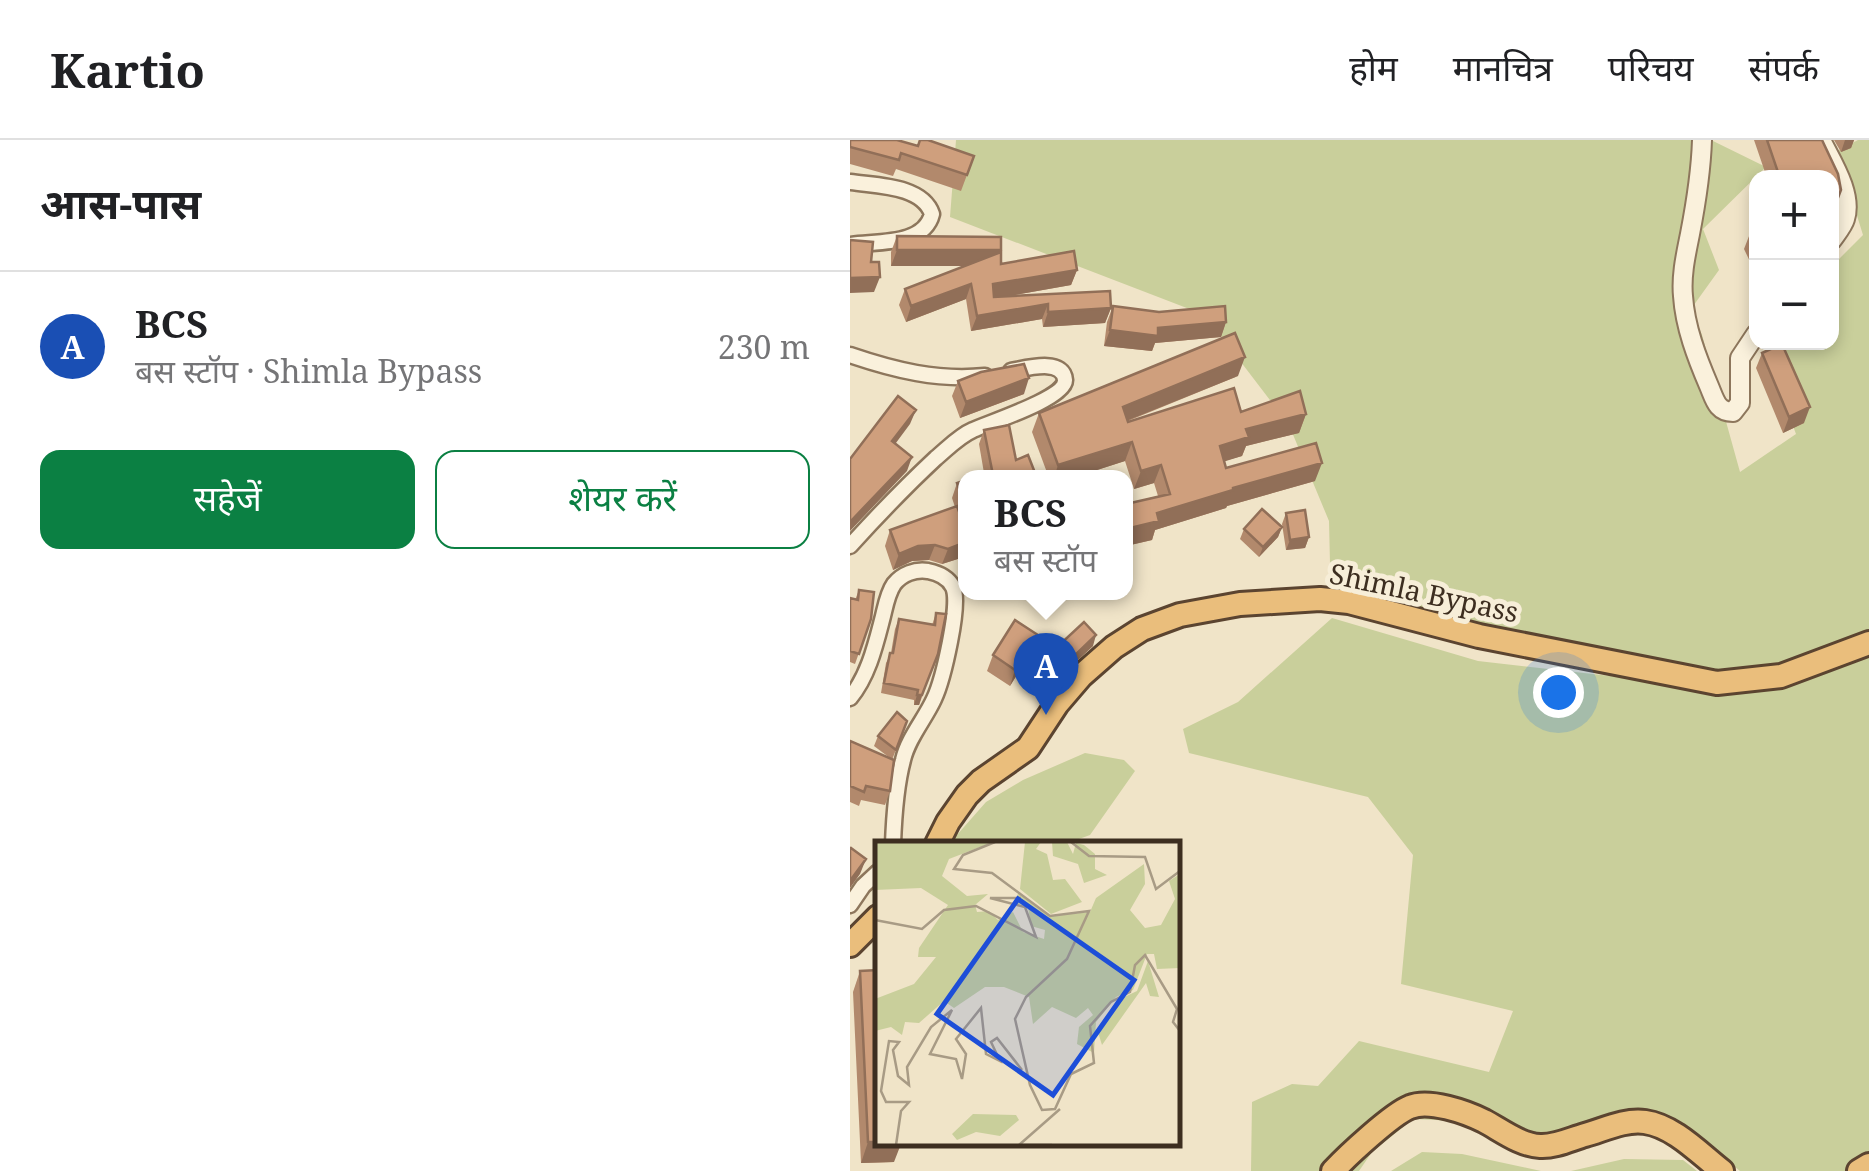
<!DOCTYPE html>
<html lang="hi">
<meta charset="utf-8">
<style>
body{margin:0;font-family:"Noto Serif","Noto Sans Devanagari",serif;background:#f6f6f6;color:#202124}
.controls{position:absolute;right:30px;top:30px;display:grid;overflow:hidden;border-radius:20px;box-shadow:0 5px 15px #0003}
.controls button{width:90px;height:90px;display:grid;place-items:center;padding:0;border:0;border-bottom:2px solid #e0e0e0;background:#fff;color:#202124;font:50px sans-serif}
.you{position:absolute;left:708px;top:552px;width:35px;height:35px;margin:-25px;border:8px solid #fff;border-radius:50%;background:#1a73e8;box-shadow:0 0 0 15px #1a73e833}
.badge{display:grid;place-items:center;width:65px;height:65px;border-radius:50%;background:#0b8043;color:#fff;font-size:32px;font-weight:700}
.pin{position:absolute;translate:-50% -82px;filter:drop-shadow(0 2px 5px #0008)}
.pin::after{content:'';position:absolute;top:52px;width:35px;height:30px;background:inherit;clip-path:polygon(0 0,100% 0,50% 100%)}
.popup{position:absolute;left:108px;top:330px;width:175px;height:130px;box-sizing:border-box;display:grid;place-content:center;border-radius:20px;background:#fff;filter:drop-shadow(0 2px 8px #0005);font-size:32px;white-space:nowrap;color:#757577}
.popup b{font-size:38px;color:#202124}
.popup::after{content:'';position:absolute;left:50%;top:100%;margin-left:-20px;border:20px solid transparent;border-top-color:#fff}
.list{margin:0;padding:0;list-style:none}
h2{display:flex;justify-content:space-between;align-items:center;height:130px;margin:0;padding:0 40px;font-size:42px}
h2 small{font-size:32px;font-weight:400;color:#757577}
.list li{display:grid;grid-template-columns:65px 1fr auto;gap:30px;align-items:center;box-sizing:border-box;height:150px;padding:0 40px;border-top:2px solid #e0e0e0}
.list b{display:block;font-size:38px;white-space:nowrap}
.list p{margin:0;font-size:32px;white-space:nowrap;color:#757577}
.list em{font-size:32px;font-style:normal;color:#757577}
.actions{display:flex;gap:20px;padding:30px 40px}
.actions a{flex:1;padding:22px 0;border:2px solid #0b8043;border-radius:20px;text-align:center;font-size:35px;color:#0b8043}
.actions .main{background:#0b8043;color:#fff}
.map{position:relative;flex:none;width:1019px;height:1031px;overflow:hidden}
header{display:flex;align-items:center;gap:60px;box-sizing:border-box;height:140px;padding:0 50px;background:#fff;border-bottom:2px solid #e0e0e0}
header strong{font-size:48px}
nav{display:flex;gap:55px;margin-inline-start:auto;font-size:35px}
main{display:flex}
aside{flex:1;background:#fff}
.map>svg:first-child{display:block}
</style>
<header>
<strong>Kartio</strong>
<nav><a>होम</a><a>मानचित्र</a><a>परिचय</a><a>संपर्क</a></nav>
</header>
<main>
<aside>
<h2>आस-पास<small></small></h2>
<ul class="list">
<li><span class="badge" style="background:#1a4fb4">A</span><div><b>BCS</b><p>बस स्टॉप · Shimla Bypass</p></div><em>230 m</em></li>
</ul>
<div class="actions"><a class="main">सहेजें</a><a>शेयर करें</a></div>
</aside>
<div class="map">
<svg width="1019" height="1031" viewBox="0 0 1019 1031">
<rect width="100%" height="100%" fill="#f0e4c8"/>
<path fill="#c9cf9b" d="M106 0H861L916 27 853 89 869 130 841 169 852 195 890 332 946 294 912 203 982 202V126L1013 95 987 11 1008 0H1019V500L929 533 866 539 627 508 481 466 479 381 439 285 355 175 100 77Z
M482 478 628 521 867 548 1019 509V1031H890L846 995 808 982 677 1006 608 981 563 979 522 1012 509 1031H401L402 962 442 944 468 946 509 901 639 932 663 871 551 844 563 715 518 657 339 613 333 589 388 562Z
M235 613 274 620 285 631 240 695 218 703 99 704 136 662 173 640Z
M572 1012 612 1014 691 1031H541Z
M774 1019 833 1020 847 1031H721Z"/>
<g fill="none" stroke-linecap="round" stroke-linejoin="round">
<g stroke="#8d765c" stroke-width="19">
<path id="minor" d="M0 42C26 46 72 45 82 74 74 106 27 101 0 105
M0 215C44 230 88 241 135 236
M0 406C28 375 56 346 86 318 98 308 109 296 123 290 138 283 216 258 215 240 213 217 174 229 161 231
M0 558C18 536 25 507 32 480 35 469 37 454 44 444 52 434 65 429 78 431 88 433 98 437 103 447 111 464 93 540 84 559 75 579 58 598 53 620 46 646 44 676 43 704
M0 765 13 746 28 732"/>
</g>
<g stroke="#8d765c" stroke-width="22">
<path id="tertiary" d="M852 0C851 31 846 63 840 94 836 114 831 135 833 156 835 187 847 218 859 246 865 260 867 272 883 272L890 263V218L906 194
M971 0C982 22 1003 54 995 79 993 86 986 94 982 100"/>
</g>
<g stroke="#5b4430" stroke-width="28">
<path id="trunk" d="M87 704 98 682 117 655 131 641 178 608 207 564 231 536 264 507 292 489 330 475 390 464 470 459 499 462 629 496 867 543 931 536 1019 503
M0 805 28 777
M483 1031C497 1016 542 974 560 967 579 959 616 972 634 981 651 990 670 1005 690 1006 705 1007 721 999 735 995 753 990 775 979 795 982 824 986 850 1014 872 1031
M1009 1031 1019 1025"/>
</g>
<use href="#minor" stroke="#faf1dc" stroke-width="14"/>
<use href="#tertiary" stroke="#faf1dc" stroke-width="18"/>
<use href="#trunk" stroke="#eabe7c" stroke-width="22"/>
</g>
<path fill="#b2896c" d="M0 0 68 6 124 16 111 51 46 29 43 36 0 24Z
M904 0H972L989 59 982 79V38H917Z
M984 0H1004L1001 8 991 12Z
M906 88V134L894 109 901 91Z
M47 96 150 113 151 124 227 130 221 145 154 157 261 168 255 183 193 187 192 179 121 191 116 159 56 182 49 165 55 149 115 126H41V112Z
M263 166 376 182 371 197 305 203 302 211 254 206 257 182Z
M912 213 954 283 933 293 906 228Z
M388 236 278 281 391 272 456 274 449 293 396 306 392 316 374 321 376 328 465 341 377 366 376 368 305 390 302 400 276 406V364L308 356 304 343 284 349 275 321 222 338H199L182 292 189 273Z
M108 241 174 254 110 278 102 256Z
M134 290 166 320 134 333 129 304Z
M116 340V379L112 380 114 417 92 424 79 420 62 421 43 430 35 406 40 390 105 367 102 358 107 343Z
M436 373 459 397 455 408 436 410 432 384Z
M432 387 428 397 409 417 390 399 394 389Z
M9 450 21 479 5 524 0 522V458L5 460Z
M86 473 88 514 69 565H64V560L31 553 36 523 41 513 45 489 49 479 82 485Z
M243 506 216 531 202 518 206 508Z
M182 510 160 546 137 531 143 515Z
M57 581 42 620 40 651 35 665 11 660 9 666 0 662V601L40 618 24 606 28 596Z
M10 831 44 1022 11 1023 3 852Z"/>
<path fill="#916f58" d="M995 0H1004L1001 8 991 12Z
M989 59 982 79V65Z
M47 110H151L145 126H41Z
M227 130 221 145 137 160 143 144Z
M30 137 24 152 0 153V138Z
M121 144 116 159 56 182 61 166Z
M198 164 192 179 121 191 127 176Z
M261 168 255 183 193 187 198 172Z
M376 182 371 197 305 203 302 211 254 206 260 190Z
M395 217 388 236 266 285 273 267Z
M179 238 174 254 110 278 116 262Z
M960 267 954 283 933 293 939 277Z
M66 270 60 284 37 315 42 301Z
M456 274 449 293 396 306 392 316 363 325 370 306 396 289Z
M282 302 275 321 222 338H204L208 325Z
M62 317 57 331 0 391V382Z
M472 323 465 341 377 366 376 368 305 390 302 400 276 406V389L307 373 383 348Z
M311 325 304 343 284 349 291 331Z
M432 387 428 397 409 417 413 407Z
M459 397 455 408 436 410 440 400Z
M116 402 114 417 92 424 98 409Z
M85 405 79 420 62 421 43 430 49 414 68 406Z
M188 495 182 510 160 546 165 530Z
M246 495 243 506 216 531 219 521Z
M67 555H72L69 565H64Z
M16 719 10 734 0 748V741Z
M18 1002H28V1004H51L44 1022 11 1023Z"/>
<path fill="#cf9f7d" stroke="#916f58" stroke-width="2.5" d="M0 0H47L68 6 70 0H78L124 16 117 35 51 13 49 20 0 7Z
M917 0H972L988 34 991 50 986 63 982 65V38H930Z
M906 88V103L901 91Z
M47 96 151 97V110H47Z
M0 100 23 102 21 122H29L30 137 0 138Z
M224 111 227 130 143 144 144 157 260 151 261 168 198 172V164L127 176 121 144 61 166 55 149 151 112V124Z
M263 166 309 172 375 166 376 182 308 188V196L260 190Z
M385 193 395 217 273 267 278 282 384 248 391 272 450 251 456 274 396 289 399 297 370 306 376 328 466 303 472 323 383 348V350L307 373 309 381 276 389V364L320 354 311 325 291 331 282 302 208 325 189 273Z
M932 204 960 267 939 277 912 213Z
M174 224 179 238 116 262 108 241 131 232Z
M48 256 66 270 42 301 62 317 0 382V319Z
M159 285 166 320 178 315 187 338H122L142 330 134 290Z
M116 340V367L107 343Z
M107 366 116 391V402L98 409 85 405 68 406 49 414 40 390Z
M412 369 432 387 413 407 394 389Z
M455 370 459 397 440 400 436 373Z
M9 450 24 452 21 479 9 514 0 511V458L8 460Z
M86 473 96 474 88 514 72 555H67L68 550 34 543 40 513H43L49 479 85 485Z
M165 480 188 495 165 530 143 515Z
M234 482 246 495 219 521 206 508Z
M47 572 57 581 46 610 28 596Z
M0 601 44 620 40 651 16 646 14 652 0 646Z
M1 708 16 719 0 741V709Z
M28 830V1002H18L10 831Z"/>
<g text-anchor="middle" stroke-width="10" stroke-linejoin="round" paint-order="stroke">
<g font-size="28" fill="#3d2e20" stroke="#f7eed8">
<text transform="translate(574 453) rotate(12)" y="10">Shimla Bypass</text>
</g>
</g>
<g transform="translate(25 701)">
<rect width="305" height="305" fill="#f0e4c8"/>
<path d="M0 1H118L74 18 67 35 92 55 113 53 100 64 102 71 114 70 123 79 138 71 148 91 169 98 170 89 156 85 153 66 141 62 143 52 175 75 215 71 221 57 269 23 270 43 255 69 270 87 286 84 300 58 294 40 305 33V127L282 128 279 113H272L258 149 241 156 221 181 219 212 202 203 204 186 218 174 213 167 201 177 177 166 158 183 154 156 129 146H110L79 167 69 160 44 182 30 181 27 194 16 186 0 190V158L39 143 61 116H43L44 107 73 64 46 47 0 49ZM150 1H166L161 8 172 13 178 39 190 38 207 61 176 73 145 48ZM177 1H192L198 13 201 2 209 4 220 13V28L232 34 209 42 203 23 178 15ZM273 120 284 156 275 155 271 142 227 204 222 188 243 159 262 150ZM98 273 141 274 144 279 125 295 101 291 82 299 77 293Z" fill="#c9cf9b"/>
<path fill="none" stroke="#a89b85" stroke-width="2.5" d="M120 1 88 14 79 28 117 32 175 75 214 70 192 118 151 156 140 178 155 244 167 269 180 268 196 233 219 222 215 185 236 161 255 151 260 124 270 114 302 168 298 181 305 190M196 1 214 15 270 16 281 48 305 30M0 79 47 88 69 69 101 65 161 96 150 66 115 57H146M21 304 26 270 34 261H11L6 250 14 200 24 201 18 209 23 235 34 244 32 226 56 186 77 169 55 213 81 218 87 238 91 213 81 198 106 167 111 213 125 220 116 201 122 197 147 229M144 304 185 268M146 304H177"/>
<path fill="#1d4ed8" fill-opacity="0.15" stroke="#1d4ed8" stroke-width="5" d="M143 58 259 139 178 254 62 173Z"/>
<rect width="305" height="305" fill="none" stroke="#3d2e20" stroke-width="5"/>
</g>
</svg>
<div class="controls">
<button>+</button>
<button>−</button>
</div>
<div class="you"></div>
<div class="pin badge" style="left:196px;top:575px;background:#1a4fb4">A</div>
<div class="popup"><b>BCS</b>बस स्टॉप</div>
</div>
</main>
